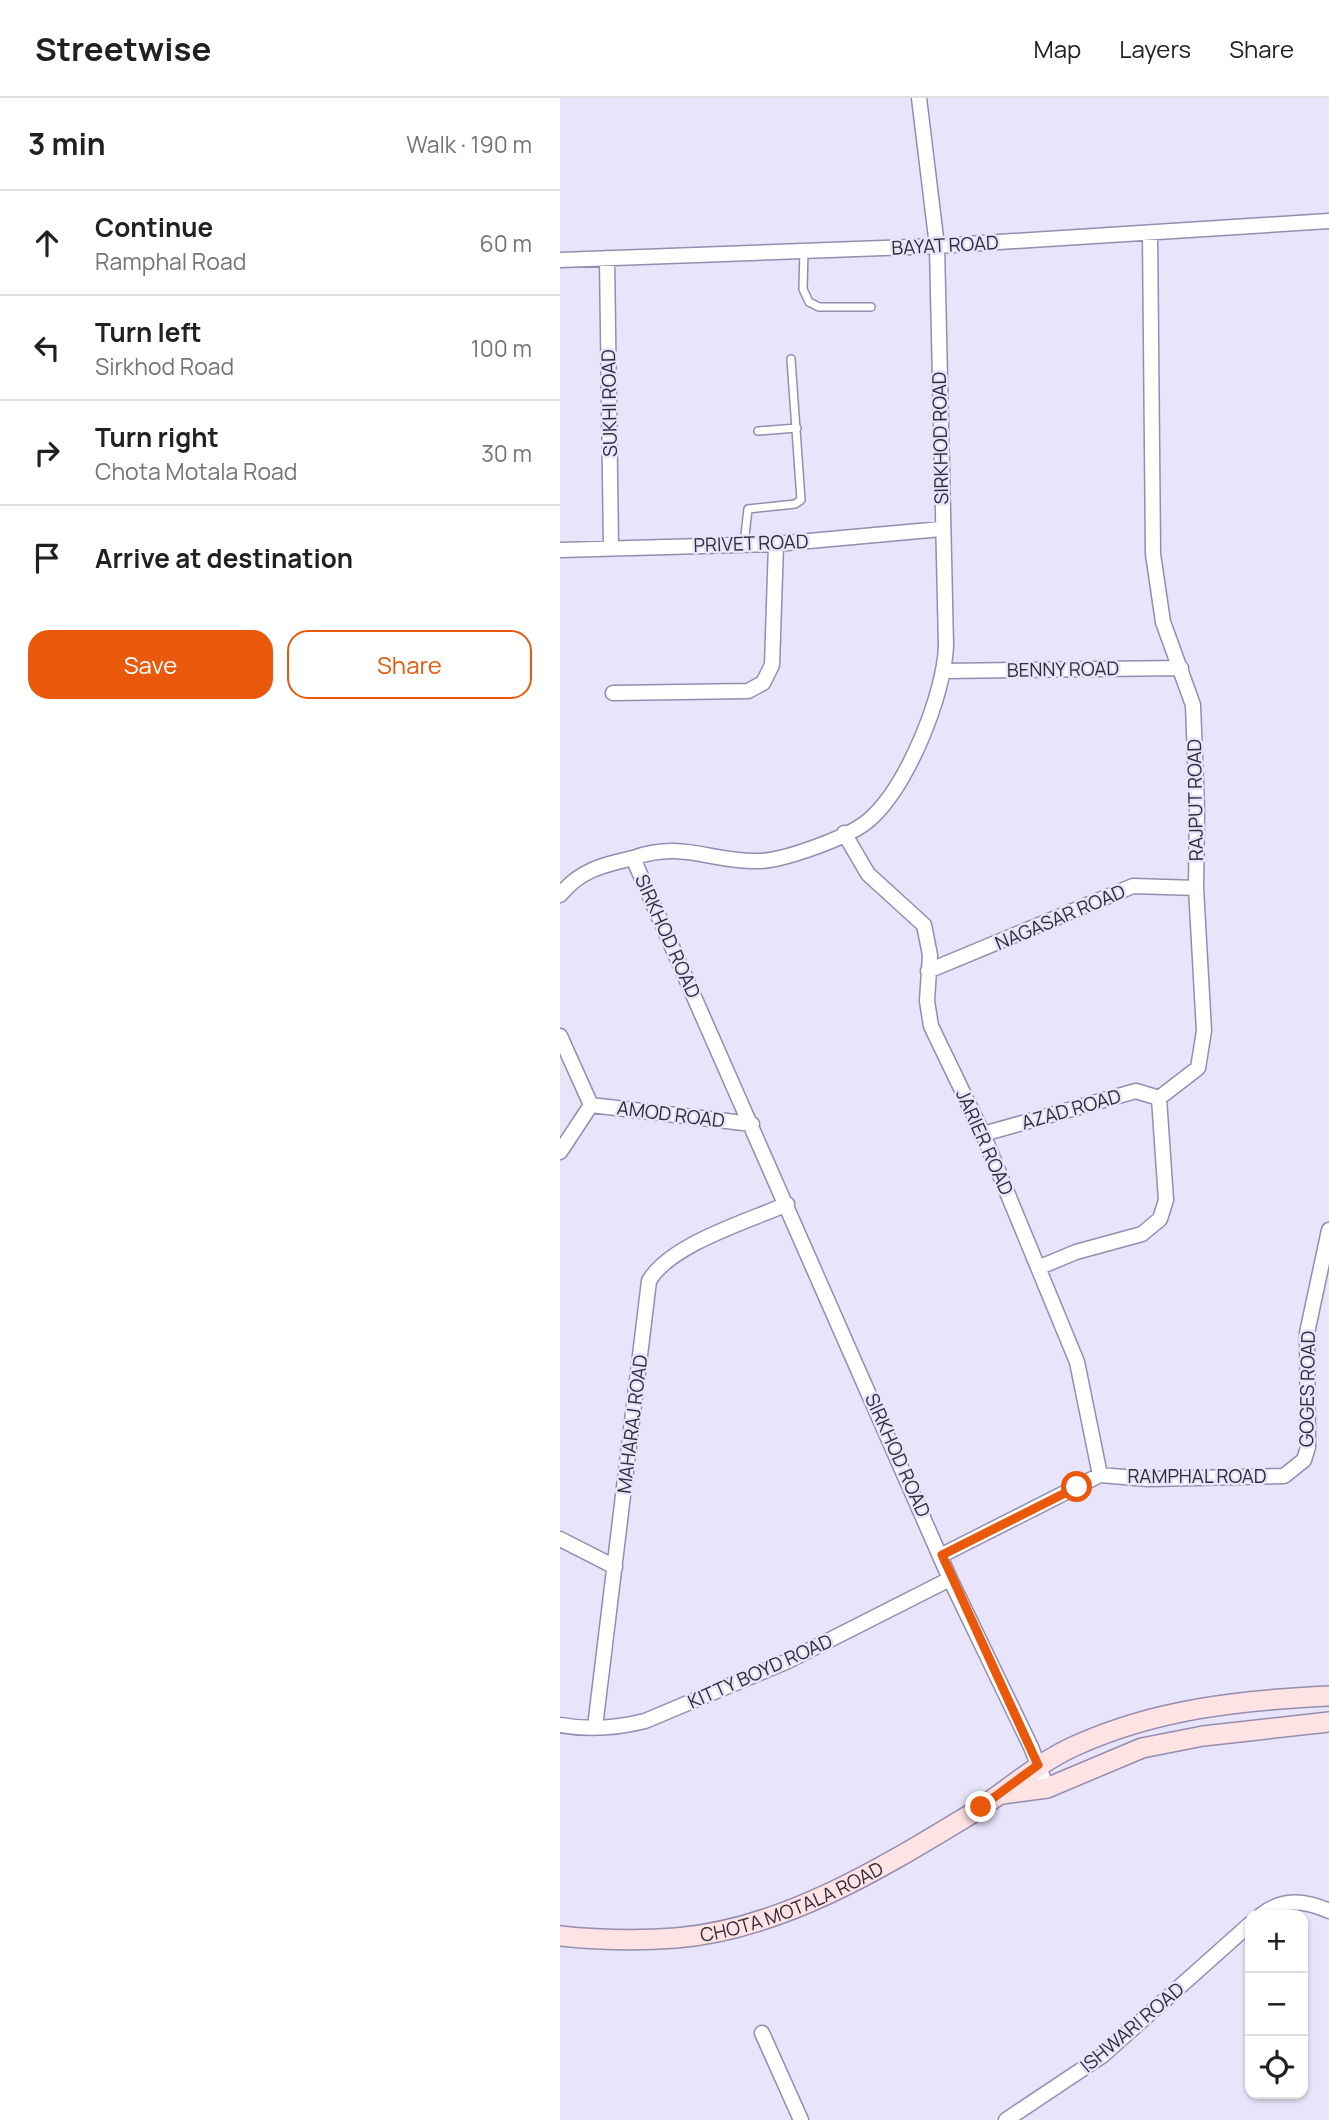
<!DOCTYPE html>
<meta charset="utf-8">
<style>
body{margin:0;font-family:Manrope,sans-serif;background:#f6f6f6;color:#202124}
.controls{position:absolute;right:21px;bottom:21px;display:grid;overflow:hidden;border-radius:14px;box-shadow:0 2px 5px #0004}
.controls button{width:63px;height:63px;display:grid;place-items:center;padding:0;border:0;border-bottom:2px solid #e0e0e0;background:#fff;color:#202124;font:35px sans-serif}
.stop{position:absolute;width:21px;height:21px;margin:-16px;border:5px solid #ea580c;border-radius:50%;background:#fff}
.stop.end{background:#ea580c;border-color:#fff;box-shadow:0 2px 7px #0008}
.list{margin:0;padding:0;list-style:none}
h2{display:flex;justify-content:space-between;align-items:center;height:91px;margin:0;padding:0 28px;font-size:30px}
h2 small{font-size:23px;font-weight:400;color:#757577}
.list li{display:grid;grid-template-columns:46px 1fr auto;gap:21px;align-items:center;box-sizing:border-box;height:105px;padding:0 28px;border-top:2px solid #e0e0e0}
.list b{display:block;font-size:26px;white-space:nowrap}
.list p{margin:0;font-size:23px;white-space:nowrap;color:#757577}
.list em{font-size:23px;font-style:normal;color:#757577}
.actions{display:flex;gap:14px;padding:21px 28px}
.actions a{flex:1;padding:16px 0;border:2px solid #ea580c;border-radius:21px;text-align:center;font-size:24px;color:#ea580c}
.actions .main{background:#ea580c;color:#fff}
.icon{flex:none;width:38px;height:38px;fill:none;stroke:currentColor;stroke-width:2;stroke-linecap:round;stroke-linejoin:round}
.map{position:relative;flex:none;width:769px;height:2022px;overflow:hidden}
header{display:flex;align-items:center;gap:42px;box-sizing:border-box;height:98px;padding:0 35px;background:#fff;border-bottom:2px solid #e0e0e0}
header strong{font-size:33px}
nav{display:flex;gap:38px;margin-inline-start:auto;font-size:24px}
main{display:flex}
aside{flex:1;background:#fff}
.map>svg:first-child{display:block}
</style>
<header>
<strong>Streetwise</strong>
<nav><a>Map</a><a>Layers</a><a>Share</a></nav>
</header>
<main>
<aside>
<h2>3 min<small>Walk · 190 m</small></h2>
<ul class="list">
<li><svg class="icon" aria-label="ahead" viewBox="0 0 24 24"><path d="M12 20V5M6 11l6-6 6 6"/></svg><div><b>Continue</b><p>Ramphal Road</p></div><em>60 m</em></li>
<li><svg class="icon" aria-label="left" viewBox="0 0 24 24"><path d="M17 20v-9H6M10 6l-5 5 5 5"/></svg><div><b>Turn left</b><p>Sirkhod Road</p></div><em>100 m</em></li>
<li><svg class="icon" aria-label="right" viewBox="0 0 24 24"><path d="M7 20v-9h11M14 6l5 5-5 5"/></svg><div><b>Turn right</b><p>Chota Motala Road</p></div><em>30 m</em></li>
<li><svg class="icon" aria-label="arrive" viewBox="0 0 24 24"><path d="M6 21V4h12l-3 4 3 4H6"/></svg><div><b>Arrive at destination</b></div></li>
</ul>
<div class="actions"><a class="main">Save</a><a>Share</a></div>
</aside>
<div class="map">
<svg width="769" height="2022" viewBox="0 0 769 2022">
<rect width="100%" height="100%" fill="#e8e4fa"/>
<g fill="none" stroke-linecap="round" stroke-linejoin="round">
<g stroke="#948daf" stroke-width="10">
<path id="lane" d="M244 153 243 191 249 204 259 209H311
M198 333 237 330
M184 446 188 411 235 406 241 402 231 261"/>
</g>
<g stroke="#948daf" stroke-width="17">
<path id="street" d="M359 0 377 148 386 548C384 598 347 689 309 722 290 739 225 762 200 763 152 765 124 742 73 760L390 1481 471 1649 487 1690
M47 160 51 449
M0 162 377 148 769 123
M0 452 216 446 381 431
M385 573 621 570
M53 595 188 593 203 585 212 567 216 446
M284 735 308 776 364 827 370 857 367 903 371 928 423 1036 517 1264 540 1377
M0 797C20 772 43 767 73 760
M368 873 573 788 636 790
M0 938 31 1007
M423 1036 576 993 599 1000
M0 1054 31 1007 192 1026
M480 1169 516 1154 582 1136 600 1121 606 1102 599 1000 638 970 644 933 636 790 637 711 633 607 603 524 593 456 590 135
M0 1441 55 1469
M382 1457 540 1377 588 1381 724 1378 744 1362 748 1349 747 1235 769 1132
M0 1627C28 1632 57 1630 85 1623L228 1563 390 1481
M35 1629 89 1183C110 1146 189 1123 227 1106
M701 1817C723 1800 745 1802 769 1813
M202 1935 241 2022
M446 2022 542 1958 690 1826"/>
</g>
<g stroke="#948daf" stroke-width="22">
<g id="secondary">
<path d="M442 1696 487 1690 582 1650 643 1638 769 1624"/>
<path id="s1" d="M0 1838C38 1842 78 1843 116 1840 223 1831 322 1770 411 1716 447 1693 478 1664 517 1647 597 1611 682 1602 769 1598"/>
</g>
</g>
<use href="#lane" stroke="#fff" stroke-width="7"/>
<use href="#street" stroke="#fff" stroke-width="14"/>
<use href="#secondary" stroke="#fee3e5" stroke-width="19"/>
</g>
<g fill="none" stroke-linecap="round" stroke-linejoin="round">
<path stroke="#ea580c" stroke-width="9" d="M421 1709 478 1667 382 1457 517 1389"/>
</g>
<g text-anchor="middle" stroke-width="5" stroke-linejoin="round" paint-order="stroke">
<g font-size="19" fill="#302d3b" stroke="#e8e4fa">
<text transform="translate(385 147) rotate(-3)" y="7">BAYAT ROAD</text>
<text transform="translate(49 305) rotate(-91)" y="7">SUKHI ROAD</text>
<text transform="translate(380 340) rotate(-91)" y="7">SIRKHOD ROAD</text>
<text transform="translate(191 445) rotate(-2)" y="7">PRIVET ROAD</text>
<text transform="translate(503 571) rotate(-1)" y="7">BENNY ROAD</text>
<text transform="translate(635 702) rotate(-91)" y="7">RAJPUT ROAD</text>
<text transform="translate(500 819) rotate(-23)" y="7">NAGASAR ROAD</text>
<text transform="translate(108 838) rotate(66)" y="7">SIRKHOD ROAD</text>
<text transform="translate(511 1011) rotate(-16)" y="7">AZAD ROAD</text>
<text transform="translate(111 1016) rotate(7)" y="7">AMOD ROAD</text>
<text transform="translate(425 1044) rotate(66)" y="7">JARIER ROAD</text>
<text transform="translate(747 1291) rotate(-89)" y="7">GOGES ROAD</text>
<text transform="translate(72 1326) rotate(-83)" y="7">MAHARAJ ROAD</text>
<text transform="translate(338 1357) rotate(66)" y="7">SIRKHOD ROAD</text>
<text x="637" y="1385">RAMPHAL ROAD</text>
<text transform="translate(200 1573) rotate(-24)" y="7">KITTY BOYD ROAD</text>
<text dy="7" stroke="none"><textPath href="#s1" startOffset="238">CHOTA MOTALA ROAD</textPath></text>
<text transform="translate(572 1929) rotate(-40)" y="7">ISHWARI ROAD</text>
</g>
</g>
</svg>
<div class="controls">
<button>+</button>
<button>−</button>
<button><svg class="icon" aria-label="locate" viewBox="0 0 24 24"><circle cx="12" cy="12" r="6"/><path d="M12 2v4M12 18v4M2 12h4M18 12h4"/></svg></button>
</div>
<div class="stop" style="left:517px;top:1389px"></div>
<div class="stop end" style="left:421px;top:1709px"></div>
</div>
</main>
